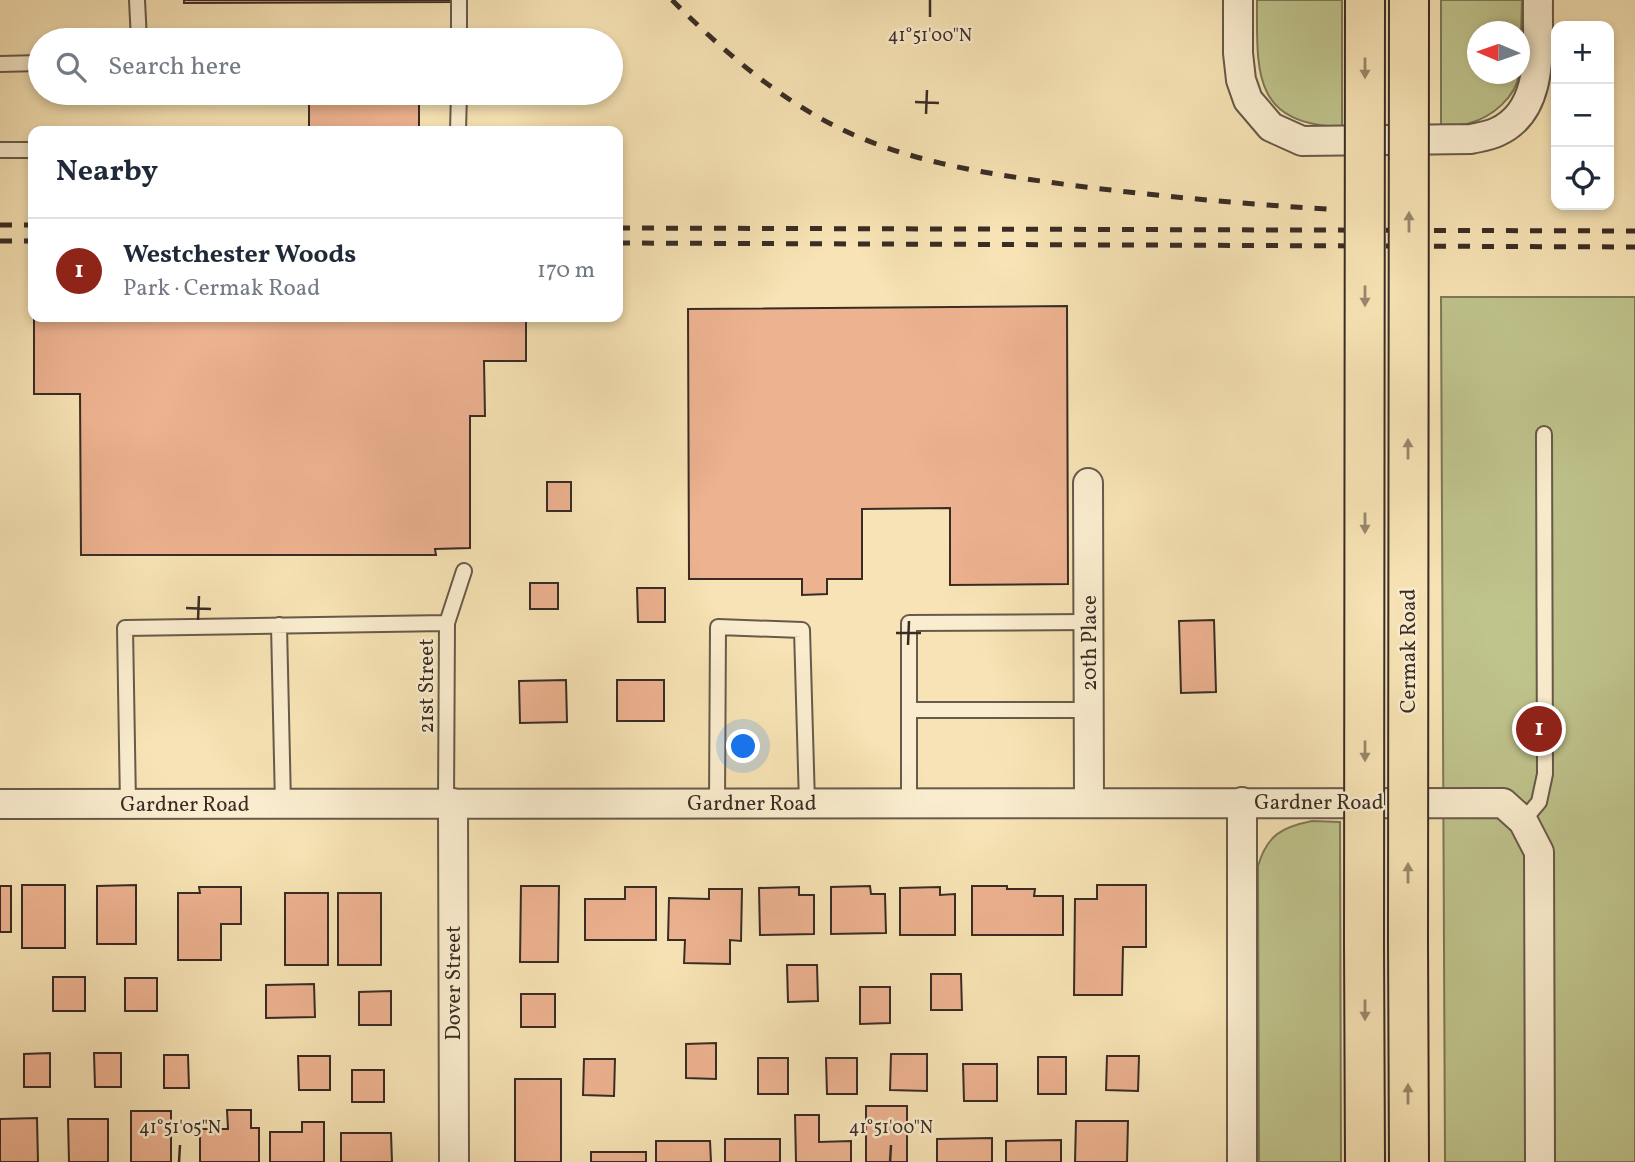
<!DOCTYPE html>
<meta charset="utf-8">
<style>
body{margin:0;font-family:Vollkorn,serif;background:#f2f2f3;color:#1f2937}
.controls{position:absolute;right:21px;top:21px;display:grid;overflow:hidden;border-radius:14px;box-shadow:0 4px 10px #0003}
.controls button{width:63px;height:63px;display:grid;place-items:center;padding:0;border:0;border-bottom:2px solid #e0e1e3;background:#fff;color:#1f2937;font:35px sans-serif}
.compass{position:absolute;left:1467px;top:21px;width:63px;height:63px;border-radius:50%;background:#fff;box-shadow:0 4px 10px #0003;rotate:272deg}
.you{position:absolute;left:744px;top:747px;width:24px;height:24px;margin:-18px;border:5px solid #fff;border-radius:50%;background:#1a73e8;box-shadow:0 0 0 10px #1a73e833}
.badge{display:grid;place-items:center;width:46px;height:46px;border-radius:50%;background:#8f2418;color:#fff;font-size:23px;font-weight:700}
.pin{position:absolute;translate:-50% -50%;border:4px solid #fff;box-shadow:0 2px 7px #0006}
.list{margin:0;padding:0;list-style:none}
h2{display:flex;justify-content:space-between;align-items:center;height:91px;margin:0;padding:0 28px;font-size:30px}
h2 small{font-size:23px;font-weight:400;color:#747a83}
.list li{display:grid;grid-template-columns:46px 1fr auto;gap:21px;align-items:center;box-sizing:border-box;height:105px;padding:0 28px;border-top:2px solid #e0e1e3}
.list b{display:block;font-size:26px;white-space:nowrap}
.list p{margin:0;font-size:23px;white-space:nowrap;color:#747a83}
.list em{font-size:23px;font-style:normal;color:#747a83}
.icon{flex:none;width:38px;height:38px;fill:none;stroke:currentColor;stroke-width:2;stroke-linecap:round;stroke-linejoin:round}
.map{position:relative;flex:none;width:1635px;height:1162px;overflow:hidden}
.search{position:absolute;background:#fff;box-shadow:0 4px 10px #0003;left:28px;top:28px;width:595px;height:77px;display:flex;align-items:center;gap:18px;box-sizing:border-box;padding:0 24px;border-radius:38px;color:#747a83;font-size:26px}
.panel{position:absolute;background:#fff;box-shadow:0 4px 10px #0003;left:28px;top:126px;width:595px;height:196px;border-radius:14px}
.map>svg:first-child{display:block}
</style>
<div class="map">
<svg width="1635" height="1162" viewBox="0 0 1635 1162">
<rect width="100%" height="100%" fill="#f7e3b5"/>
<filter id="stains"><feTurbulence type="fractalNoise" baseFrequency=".00286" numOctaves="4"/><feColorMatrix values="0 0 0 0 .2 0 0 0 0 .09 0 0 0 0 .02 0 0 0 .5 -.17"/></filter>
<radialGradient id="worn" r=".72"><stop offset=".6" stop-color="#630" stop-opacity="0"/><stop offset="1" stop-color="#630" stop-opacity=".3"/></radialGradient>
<path fill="#bfc38c" stroke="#7c7858" stroke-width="2" d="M1257 0H1342V127C1252 124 1257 73 1257 0Z
M1441 0H1522L1520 73V32H1478V74H1519C1516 97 1492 117 1470 123 1461 126 1450 125 1441 126Z
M1441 297H1635V1162H1445Z
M1312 821 1340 822 1341 1162H1259L1258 866C1267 835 1282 827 1312 821Z"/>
<path fill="#edb290" stroke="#392c25" stroke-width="2" d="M184 0H452V2L184 3Z
M309 93H419V131H309Z
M1067 306 1068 584 950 585V508L862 509V579H827V594L802 595V579H689L688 309Z
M34 317H526V361H484L485 416H470V548L435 549 436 555H81L80 394H34Z
M547 482H571V511H547Z
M530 583H558V609H530Z
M637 588H665V622H638Z
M1214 620 1216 692 1181 693 1179 621Z
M566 680 567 722 520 723 519 681Z
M617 680H664V721H617Z
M22 885H65V948H22Z
M136 885V944H97V886Z
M1097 885H1146V947H1123L1122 995H1074L1075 899H1097Z
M0 886H11V932H0Z
M521 886H559L558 962H520Z
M870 886 871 894H885L886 933 831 934V887Z
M972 886H1007V889H1035L1034 896H1063V935H972Z
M199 887H241V924H221V960H178V893H200Z
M625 887H656V940H585V899H625Z
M799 887V895H814V934L760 935 759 888Z
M940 887V895L955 894V935H900V888Z
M709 889H742L741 941 730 940V964L684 963 685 940H668L669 898 709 899Z
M285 893H328V965H285Z
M338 893H381V965H338Z
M787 965H817L818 1001 788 1002Z
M931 974H961L962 1010H931Z
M53 977H85V1011H53Z
M125 978H157V1011H125Z
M314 984 315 1017 266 1018V985Z
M860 987H890V1023L860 1024Z
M391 991V1025H359V992Z
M521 994H555V1027H521Z
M716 1043V1079L686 1078V1044Z
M50 1053V1087H24V1054Z
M94 1053H121V1087H95Z
M891 1054H927V1091L890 1090Z
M164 1055H188L189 1088H164Z
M298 1056H330V1090H299Z
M1107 1056H1139L1138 1091 1106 1090Z
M1038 1057H1066V1094H1038Z
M758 1058H788V1094H758Z
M826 1058H857V1094H827Z
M584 1059H615L614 1096 583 1095Z
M963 1064H997V1101H964Z
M352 1070H384V1102H352Z
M515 1079H561V1162H515Z
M866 1106H907V1162H866Z
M227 1110H251V1128H259V1162H200V1129H228Z
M131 1111H171V1162H131Z
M795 1115H819V1142L851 1141V1162H796Z
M37 1118 38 1162H0V1119Z
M68 1119H108V1162H69Z
M1076 1121H1128L1127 1162H1075Z
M302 1122H324V1162H270V1132H302Z
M341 1133H391L392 1162H341Z
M992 1138V1162H937V1139Z
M725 1139H780V1162H725Z
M1061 1140V1162H1006V1141Z
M656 1141H710L711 1162H656Z
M591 1152H646V1162H591Z"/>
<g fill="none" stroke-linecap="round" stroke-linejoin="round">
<g stroke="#685a49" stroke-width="18">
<path id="lane" d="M137 0 139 40
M459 40V0
M0 64 40 63
M458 131 459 93
M0 150H33
M279 625 283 804
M909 710H1089
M446 803 447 623 464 571
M717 803 718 627 802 630 807 803
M909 803V623L1089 622
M128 804 125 628 447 623
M1523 821 1539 802 1545 774 1544 434"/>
</g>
<g stroke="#685a49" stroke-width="32">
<path id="street" d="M1238 0V53L1241 80 1248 100 1271 127 1302 141 1471 139C1479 137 1489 136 1497 132 1546 110 1537 44 1538 0
M1088 483 1089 803
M1242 802V1162
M453 803 454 1162
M0 804 1503 803 1523 821 1539 852 1540 1162"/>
</g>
<g stroke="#392c25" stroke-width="42">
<path id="primary" d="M1364 941 1365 1162
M1408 941 1409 1162"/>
</g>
<use href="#lane" stroke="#faedcf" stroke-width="14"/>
<use href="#street" stroke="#faedcf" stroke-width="28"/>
<use href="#primary" stroke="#f7e3b5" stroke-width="38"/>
<path stroke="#392c25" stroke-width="5" stroke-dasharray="12 12" stroke-linecap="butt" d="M672 0C725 53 785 105 854 135 923 165 996 175 1070 185 1156 196 1242 204 1328 209
M0 225H33
M618 228 1635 231
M0 241H33
M618 243 1635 247"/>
<g stroke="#392c25" stroke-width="42" stroke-linecap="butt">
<path id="primary-bridge" d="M1364 941 1365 0
M1408 941 1409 0"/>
</g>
<use href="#primary-bridge" stroke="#f7e3b5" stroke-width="38"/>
</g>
<defs><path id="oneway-solid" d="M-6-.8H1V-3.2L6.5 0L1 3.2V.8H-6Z" transform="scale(1.75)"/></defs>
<g fill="#98886d">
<use href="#oneway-solid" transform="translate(1365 68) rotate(90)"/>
<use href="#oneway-solid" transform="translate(1409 222) rotate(-90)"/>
<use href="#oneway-solid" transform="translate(1365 296) rotate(90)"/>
<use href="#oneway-solid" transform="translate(1408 449) rotate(-90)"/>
<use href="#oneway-solid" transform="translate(1365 523) rotate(90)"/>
<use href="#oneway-solid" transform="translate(1365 751) rotate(90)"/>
<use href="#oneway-solid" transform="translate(1408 873) rotate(-90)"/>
<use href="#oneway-solid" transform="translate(1365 1010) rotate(90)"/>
<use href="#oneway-solid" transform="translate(1408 1094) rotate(-90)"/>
</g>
<path fill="none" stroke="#392c25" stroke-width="2.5" d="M930 17V0M915 102 939 103M926 114 927 90M186 608 211 609M198 620 199 596M896 633H921M908 645 909 621M179 1162 180 1145M890 1162 891 1145"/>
<g text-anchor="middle" stroke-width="5" stroke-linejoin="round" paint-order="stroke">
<g font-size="21" fill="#392c25" stroke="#faedcf">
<text transform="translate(1089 643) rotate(-90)" y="7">20th Place</text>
<text transform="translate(1408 651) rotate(-90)" y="7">Cermak Road</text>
<text transform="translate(426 686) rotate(-90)" y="7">21st Street</text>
<text x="1319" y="809">Gardner Road</text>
<text x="752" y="810">Gardner Road</text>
<text x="185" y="811">Gardner Road</text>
<text transform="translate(453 983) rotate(-90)" y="7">Dover Street</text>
</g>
</g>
<g font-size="18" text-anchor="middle" fill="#392c25" stroke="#faedcf" stroke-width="5" stroke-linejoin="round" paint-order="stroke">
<text x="930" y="41">41°51'00"N</text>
<text x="180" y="1133">41°51'05"N</text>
<text x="891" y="1133">41°51'00"N</text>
</g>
<rect width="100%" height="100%" filter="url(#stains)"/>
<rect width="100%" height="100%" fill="url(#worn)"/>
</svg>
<div class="controls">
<button>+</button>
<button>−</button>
<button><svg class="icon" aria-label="locate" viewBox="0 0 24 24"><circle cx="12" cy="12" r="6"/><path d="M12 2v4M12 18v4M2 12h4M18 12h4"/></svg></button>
</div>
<svg class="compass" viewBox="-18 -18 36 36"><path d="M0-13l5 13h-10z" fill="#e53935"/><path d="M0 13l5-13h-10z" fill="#747a83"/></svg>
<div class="you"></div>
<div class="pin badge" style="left:1539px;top:729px">1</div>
<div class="search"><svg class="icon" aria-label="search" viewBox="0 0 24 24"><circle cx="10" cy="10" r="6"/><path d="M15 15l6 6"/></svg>Search here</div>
<section class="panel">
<h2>Nearby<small></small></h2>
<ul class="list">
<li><span class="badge">1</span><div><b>Westchester Woods</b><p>Park · Cermak Road</p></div><em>170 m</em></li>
</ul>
</section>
</div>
